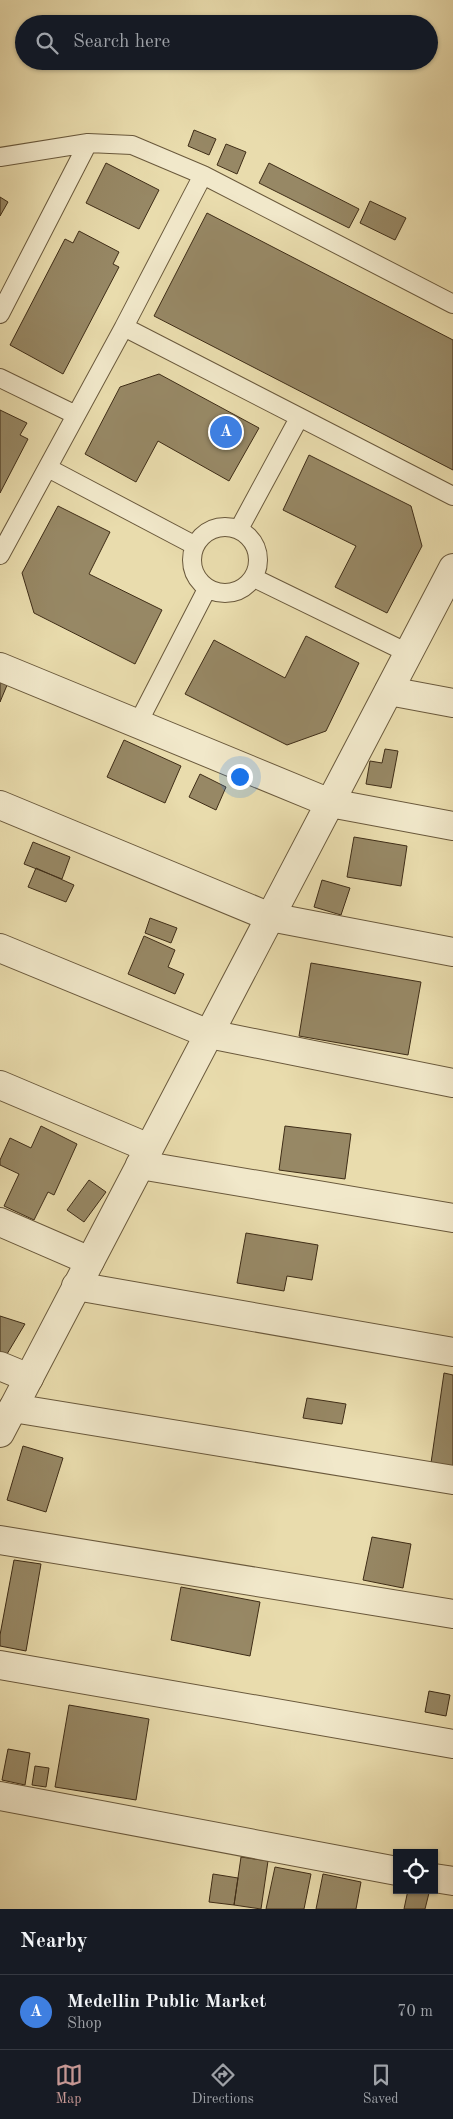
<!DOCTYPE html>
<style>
body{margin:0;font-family:"Old Standard TT",serif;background:#242831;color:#f1f3f6}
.controls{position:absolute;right:15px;bottom:15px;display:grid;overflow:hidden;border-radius:0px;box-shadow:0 1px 4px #0004}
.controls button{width:45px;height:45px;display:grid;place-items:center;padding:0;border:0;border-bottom:1px solid #363941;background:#171b24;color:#f1f3f6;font:25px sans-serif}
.you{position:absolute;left:239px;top:776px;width:18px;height:18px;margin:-12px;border:4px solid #fff;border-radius:50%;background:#1a73e8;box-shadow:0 0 0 8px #1a73e833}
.badge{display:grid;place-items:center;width:32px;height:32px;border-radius:50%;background:#c59692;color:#fff;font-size:16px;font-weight:700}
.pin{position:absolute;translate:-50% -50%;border:2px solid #fff;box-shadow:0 1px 5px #0006}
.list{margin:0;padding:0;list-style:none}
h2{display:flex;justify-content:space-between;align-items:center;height:65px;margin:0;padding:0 20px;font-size:21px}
h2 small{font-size:16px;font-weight:400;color:#9ea1a6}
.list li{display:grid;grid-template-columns:32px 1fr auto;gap:15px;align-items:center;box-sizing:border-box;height:75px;padding:0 20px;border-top:1px solid #363941}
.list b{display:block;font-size:19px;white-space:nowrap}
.list p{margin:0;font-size:16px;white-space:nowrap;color:#9ea1a6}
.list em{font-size:16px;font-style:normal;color:#9ea1a6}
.icon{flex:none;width:28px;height:28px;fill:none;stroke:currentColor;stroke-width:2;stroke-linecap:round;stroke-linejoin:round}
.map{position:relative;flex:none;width:453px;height:1909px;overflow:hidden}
.search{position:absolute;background:#171b24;box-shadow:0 1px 4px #0004;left:15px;right:15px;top:15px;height:55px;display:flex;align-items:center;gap:12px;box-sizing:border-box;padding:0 18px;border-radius:28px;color:#9ea1a6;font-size:19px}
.sheet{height:140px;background:#171b24}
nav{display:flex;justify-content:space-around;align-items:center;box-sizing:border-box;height:70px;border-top:1px solid #363941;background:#171b24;font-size:14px;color:#9ea1a6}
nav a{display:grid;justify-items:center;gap:2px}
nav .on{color:#c59692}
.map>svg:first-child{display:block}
</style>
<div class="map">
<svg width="453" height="1909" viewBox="0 0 453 1909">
<rect width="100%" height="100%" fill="#e9dcad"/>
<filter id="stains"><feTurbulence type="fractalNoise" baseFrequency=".004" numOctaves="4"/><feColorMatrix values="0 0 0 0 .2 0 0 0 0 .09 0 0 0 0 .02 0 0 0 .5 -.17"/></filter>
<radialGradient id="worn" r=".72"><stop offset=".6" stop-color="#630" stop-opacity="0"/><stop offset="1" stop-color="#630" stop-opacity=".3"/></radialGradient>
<path fill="#978865" stroke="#3f2d17" d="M194 130 216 139 209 155 188 146Z
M226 144 246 152 237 174 217 165Z
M106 163 159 190 139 229 86 203Z
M269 163 359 209 349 228 259 183Z
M0 197 8 202 0 216Z
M370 201 406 218 395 240 360 223Z
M207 213 453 340V470L154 316Z
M79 231 119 252 113 264 119 267 63 374 10 345 65 239 73 243Z
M159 374 259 428 229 481 158 441 136 482 85 454 120 387Z
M0 410 27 423 20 435 28 439 0 493Z
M309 455 411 506 422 546 387 613 335 587 356 546 283 510Z
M58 506 110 532 89 574 162 610 135 664 34 613 22 573Z
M306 636 359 663 326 731 287 745 185 694 214 640 285 678Z
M0 674 10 678 0 702Z
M124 740 181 766 165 803 107 777Z
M385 749 398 751 391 788 366 784 370 761 382 763Z
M200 774 226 787 216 810 189 797Z
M354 837 407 846 401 886 347 877Z
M33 842 70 857 62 879 24 864Z
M36 868 74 885 66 902 28 887Z
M322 880 350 888 341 915 314 907Z
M150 918 177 928 171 943 145 933Z
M144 936 175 950 168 967 184 974 175 994 128 974Z
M311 963 421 982 408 1055 299 1036Z
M41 1126 77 1144 54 1195 48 1192 34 1220 4 1206 19 1174 0 1165V1160L10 1138 31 1148Z
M285 1126 351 1134 345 1179 279 1170Z
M89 1180 106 1192 84 1222 67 1210Z
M246 1233 318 1245 312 1280 287 1276 284 1291 237 1283Z
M0 1316 25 1324 1 1364H0Z
M444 1373 453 1375V1466L431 1463Z
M307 1398 346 1404 342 1424 303 1418Z
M23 1446 63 1458 46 1512 7 1500Z
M372 1537 411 1544 403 1588 363 1580Z
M14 1560 41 1564 26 1651 0 1646V1635Z
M181 1587 260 1602 250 1656 171 1640Z
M429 1691 450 1695 446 1716 425 1712Z
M69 1705 149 1719 136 1800 55 1787Z
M8 1749 30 1753 25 1785 2 1780Z
M35 1766 49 1768 46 1787 32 1785Z
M241 1857 268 1861 261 1909 234 1905Z
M275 1867 311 1874 304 1909H266Z
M213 1874 238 1878 234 1905 209 1902Z
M323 1874 361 1882 356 1909H316Z
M408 1890 429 1893 425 1909H404Z"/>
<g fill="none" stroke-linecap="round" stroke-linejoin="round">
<g stroke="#6a593c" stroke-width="20">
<path id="service" d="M0 157 88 143
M0 314 88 143 132 145 203 175
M124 327 203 175 453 304
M0 378 76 415
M48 468 194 545
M192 560a33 33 0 1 1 66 0a33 33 0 1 1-66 0Z
M239 529 299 418
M0 555 124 327 453 496
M254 578 408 653
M138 723 207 589"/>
</g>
<g stroke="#6a593c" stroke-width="30">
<path id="minor" d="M389 691 453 703
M0 805 270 917 453 952
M0 948 209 1034 453 1083
M0 1085 149 1148
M140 1165 453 1218
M0 1222 90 1261
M76 1286 453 1352
M0 1366 29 1378
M13 1408 453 1480
M0 1540 453 1614
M0 1665 453 1744
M0 1796 397 1871
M434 1878 453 1881"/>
</g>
<g stroke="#6a593c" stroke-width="30">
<path id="tertiary" d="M0 667 330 803 453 826
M0 1433 453 568"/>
</g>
<use href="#service" stroke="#f1e8ca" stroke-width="18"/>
<use href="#minor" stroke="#f1e8ca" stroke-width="28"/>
<use href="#tertiary" stroke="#f1e8ca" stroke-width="28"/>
</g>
<rect width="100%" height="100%" filter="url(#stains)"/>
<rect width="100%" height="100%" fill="url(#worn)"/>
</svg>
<div class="controls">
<button><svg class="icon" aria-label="locate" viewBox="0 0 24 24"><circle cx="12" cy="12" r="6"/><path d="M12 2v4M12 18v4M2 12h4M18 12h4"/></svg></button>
</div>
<div class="you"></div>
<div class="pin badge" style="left:226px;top:432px;background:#3f7fe0">A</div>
<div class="search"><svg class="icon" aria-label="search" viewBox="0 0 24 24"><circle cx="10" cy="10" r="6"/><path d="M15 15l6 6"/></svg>Search here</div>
</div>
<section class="sheet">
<h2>Nearby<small></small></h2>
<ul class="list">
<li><span class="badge" style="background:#3f7fe0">A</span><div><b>Medellin Public Market</b><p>Shop</p></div><em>70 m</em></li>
</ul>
</section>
<nav>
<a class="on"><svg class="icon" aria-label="map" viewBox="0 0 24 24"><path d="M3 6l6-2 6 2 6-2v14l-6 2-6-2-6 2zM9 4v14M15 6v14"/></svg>Map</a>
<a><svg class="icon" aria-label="directions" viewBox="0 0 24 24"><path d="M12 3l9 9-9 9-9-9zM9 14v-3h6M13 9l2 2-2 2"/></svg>Directions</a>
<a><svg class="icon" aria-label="saved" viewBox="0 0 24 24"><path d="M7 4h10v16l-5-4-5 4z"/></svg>Saved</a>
</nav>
